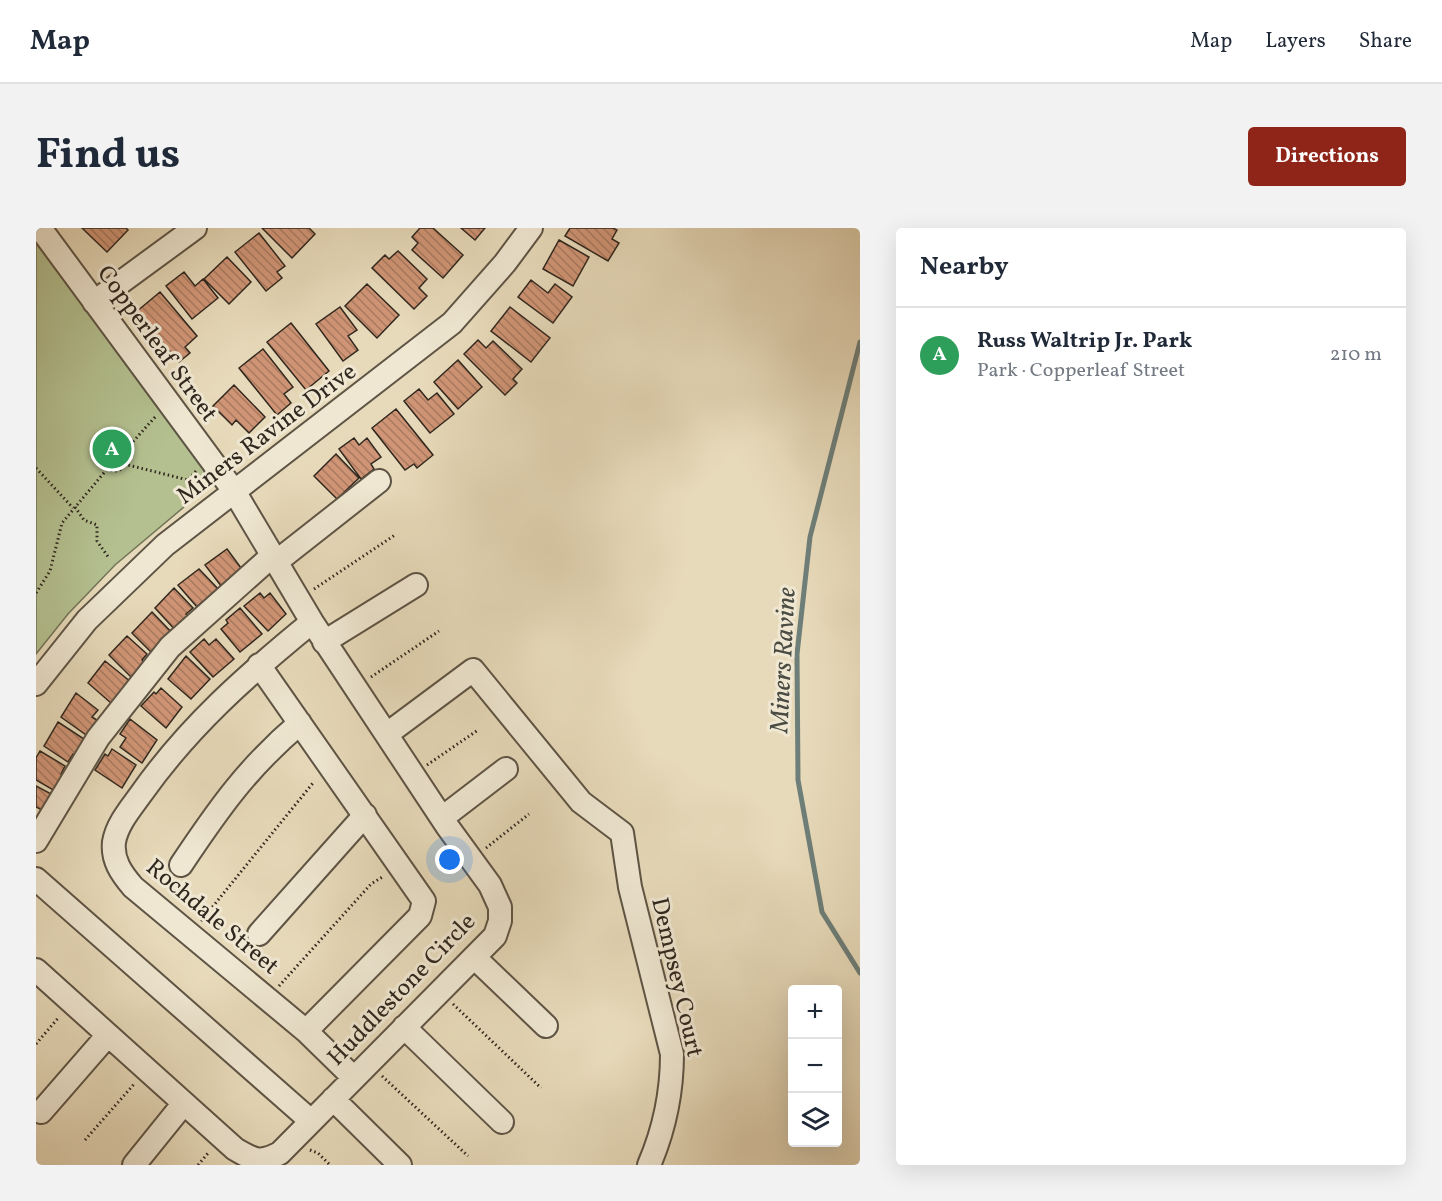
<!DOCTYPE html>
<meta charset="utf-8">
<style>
body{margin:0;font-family:Vollkorn,serif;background:#f2f2f3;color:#1f2937}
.controls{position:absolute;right:18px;bottom:18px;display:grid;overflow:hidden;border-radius:6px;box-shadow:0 6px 24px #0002}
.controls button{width:54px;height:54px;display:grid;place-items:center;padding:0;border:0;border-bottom:2px solid #e0e1e3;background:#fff;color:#1f2937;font:30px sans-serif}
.you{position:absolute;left:414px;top:632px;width:21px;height:21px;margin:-15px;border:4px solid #fff;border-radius:50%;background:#1a73e8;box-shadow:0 0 0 9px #1a73e833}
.badge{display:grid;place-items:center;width:39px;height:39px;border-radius:50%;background:#8f2418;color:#fff;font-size:20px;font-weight:700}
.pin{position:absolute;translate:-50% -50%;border:3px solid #fff;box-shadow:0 2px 6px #0006}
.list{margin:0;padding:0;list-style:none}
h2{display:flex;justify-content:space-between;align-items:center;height:78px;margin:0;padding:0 24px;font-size:26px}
h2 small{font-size:20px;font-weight:400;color:#747a83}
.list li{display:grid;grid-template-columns:39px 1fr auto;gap:18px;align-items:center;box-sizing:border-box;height:96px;padding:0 24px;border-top:2px solid #e0e1e3}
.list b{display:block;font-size:22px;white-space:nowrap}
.list p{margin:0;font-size:20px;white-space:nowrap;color:#747a83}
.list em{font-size:20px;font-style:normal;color:#747a83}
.icon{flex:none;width:33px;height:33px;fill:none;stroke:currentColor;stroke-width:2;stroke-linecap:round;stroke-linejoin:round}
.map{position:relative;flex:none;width:824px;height:937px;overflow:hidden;border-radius:6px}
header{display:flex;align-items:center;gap:36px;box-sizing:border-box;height:84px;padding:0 30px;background:#fff;border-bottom:2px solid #e0e1e3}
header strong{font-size:28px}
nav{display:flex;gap:33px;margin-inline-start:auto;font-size:21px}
.intro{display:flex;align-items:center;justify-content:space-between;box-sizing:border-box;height:144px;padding:0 36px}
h1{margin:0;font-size:42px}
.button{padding:15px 27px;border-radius:6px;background:#8f2418;color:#fff;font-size:21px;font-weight:700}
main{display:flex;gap:36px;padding:0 36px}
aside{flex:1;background:#fff;border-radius:6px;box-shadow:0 6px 24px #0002}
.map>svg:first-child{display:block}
</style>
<header>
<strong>Map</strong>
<nav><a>Map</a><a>Layers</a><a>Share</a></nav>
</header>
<div class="intro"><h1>Find us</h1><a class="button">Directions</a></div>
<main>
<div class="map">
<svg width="824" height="937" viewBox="0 0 824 937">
<defs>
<pattern id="building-back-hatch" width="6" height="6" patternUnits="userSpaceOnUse" patternTransform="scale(1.5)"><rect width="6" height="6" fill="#d09576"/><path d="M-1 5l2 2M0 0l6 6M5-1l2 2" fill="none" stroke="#a97a60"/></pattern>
</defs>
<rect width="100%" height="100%" fill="#e7daba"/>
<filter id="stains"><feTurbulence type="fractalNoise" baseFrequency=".00333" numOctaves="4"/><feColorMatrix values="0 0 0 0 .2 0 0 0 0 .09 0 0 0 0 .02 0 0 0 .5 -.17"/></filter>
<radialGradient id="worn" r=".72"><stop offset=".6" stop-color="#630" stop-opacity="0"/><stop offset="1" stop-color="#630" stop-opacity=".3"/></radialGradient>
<path fill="#b4c090" stroke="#727457" stroke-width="1.5" d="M0 14 167 240 171 251 167 263 79 337 32 386 0 426Z"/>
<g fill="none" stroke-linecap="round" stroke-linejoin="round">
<path stroke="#6e7f79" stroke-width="5" d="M824 114 774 309 761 426 762 552 786 684 824 745"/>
</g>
<path fill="url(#building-back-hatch)" stroke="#30271e" stroke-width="1.5" d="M46 0H90L92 2 71 24Z
M226 0H273L279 6 256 30Z
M384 0H397L427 27 407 50 376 22 382 15 376 9Z
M425 0H449L439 12Z
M534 0H577L581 2 576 11 583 15 572 33 529 8Z
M223 5 249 38 241 44 246 50 230 63 199 24Z
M523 12 553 29 537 58 507 41Z
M362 23 391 51 383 60 391 68 378 81 336 40 349 27 353 31Z
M191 29 215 54 193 76 168 51Z
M148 44 159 58 167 51 182 70 156 91 130 58Z
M495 52 512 65 519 56 536 69 517 95 482 69Z
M331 56 363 87 341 110 309 78Z
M124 64 161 108 149 119 154 125 143 134 100 84Z
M304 79 321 102 312 108 322 122 307 133 280 96Z
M474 79 514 110 495 134 455 103Z
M255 95 293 143 270 162 231 114Z
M442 112 450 120 457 113 486 141 477 151 481 155 469 167 428 126Z
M227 121 257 159 248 166 255 175 241 187 203 140Z
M422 132 446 159 422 181 398 154Z
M198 157 229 189 213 205 200 192 196 197 177 178Z
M383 161 392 172 401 165 418 186 394 205 368 173Z
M360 181 397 227 381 240 378 236 369 242 336 200Z
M318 210 323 217 331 210 345 229 335 236 338 241 325 251 303 221Z
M300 226 323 250 301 271 278 248Z
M191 321 208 344 189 363 169 337Z
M163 341 187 366 171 380 166 374 161 379 142 357Z
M138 360 157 380 150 386 156 393 142 405 119 380Z
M224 365 228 370 234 365 250 386 232 403 208 378Z
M204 380 226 406 204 424 185 401 192 395 190 392Z
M116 384 139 408 116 425 96 405Z
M91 408 111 426 106 432 111 436 98 452 73 427Z
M168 411 173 417 180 411 198 431 177 449 154 424Z
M150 428 174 451 155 471 132 451Z
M69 433 95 454 75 475 52 455Z
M125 460 146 479 130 500 105 478 118 464 120 466Z
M40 465 62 482 56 489 64 494 53 509 25 489Z
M94 491 121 512 106 535 84 519 90 510 84 506Z
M22 494 51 513 40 528 37 526 32 534 8 518Z
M76 521 100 537 86 560 59 542 69 526 72 528Z
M4 523 29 538 25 546 28 548 19 563 0 552V530Z
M0 558 17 567 8 583 0 579Z"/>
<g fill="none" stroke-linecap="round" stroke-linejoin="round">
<g stroke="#5e5445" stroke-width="26">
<path id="minor" d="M58 74 159 0
M240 334 343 253
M276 394C211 447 153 498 105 566 95 580 81 596 78 614 76 632 85 645 97 659L270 803 318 850
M288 414 380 357
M223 437 388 673 384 688 270 803
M0 456 51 392 129 317 416 95 469 35 495 0
M351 506 437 442 545 574 586 605 594 659 636 826C636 866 629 900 613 937
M406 590 470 541
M0 613 62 510 134 419 237 327
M145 637C183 580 212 539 264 495
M0 651 275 893
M223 706 329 587
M438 729 510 798
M0 742 199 921C218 932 224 936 244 925L459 708 464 693V679L454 657 411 598 276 394 198 263 4 0
M368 799 466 894
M297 871 364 937
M5 884 72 807
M98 937 148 875"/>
</g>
<path stroke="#30271e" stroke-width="3" stroke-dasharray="1.5 3" stroke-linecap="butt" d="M70 234a9 9 0 1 1 18 0a9 9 0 1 1-18 0Z
M85 227 120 188
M88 236 152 252 160 243
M0 240 37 280
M152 252V262L156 268
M39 279 48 292 61 297V313L73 330
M278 361 359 307
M0 365 14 343 26 295 72 240
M335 449 403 403
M391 537 442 502
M450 620 493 586
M165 693 277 555
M243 758 335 656 348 648
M417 776 505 860
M0 816 23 789
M346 848 432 928
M49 912 99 855
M274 922 282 925 294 937
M162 937 173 924"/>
<use href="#minor" stroke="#efe7d2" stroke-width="22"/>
</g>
<g text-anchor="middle" stroke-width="6" stroke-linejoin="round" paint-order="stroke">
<g font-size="24" fill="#30271e" stroke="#efe7d2">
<text transform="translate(122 115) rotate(54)" y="8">Copperleaf Street</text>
<text transform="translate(230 205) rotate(-37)" y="8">Miners Ravine Drive</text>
<text transform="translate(177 688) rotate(40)" y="8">Rochdale Street</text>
<text transform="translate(642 749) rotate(77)" y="8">Dempsey Court</text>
<text transform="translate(365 761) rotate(-46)" y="8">Huddlestone Circle</text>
</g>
<g font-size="26" font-style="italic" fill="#4a4c44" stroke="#efe7d2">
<text transform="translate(746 432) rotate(-87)" y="9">Miners Ravine</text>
</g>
</g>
<rect width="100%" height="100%" filter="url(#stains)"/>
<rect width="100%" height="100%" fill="url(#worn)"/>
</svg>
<div class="controls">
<button>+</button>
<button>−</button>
<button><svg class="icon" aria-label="layers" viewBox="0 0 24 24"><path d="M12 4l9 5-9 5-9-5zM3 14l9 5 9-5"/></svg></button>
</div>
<div class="you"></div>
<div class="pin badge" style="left:76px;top:221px;background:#2e9e5b">A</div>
</div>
<aside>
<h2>Nearby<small></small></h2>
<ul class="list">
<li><span class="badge" style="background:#2e9e5b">A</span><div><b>Russ Waltrip Jr. Park</b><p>Park · Copperleaf Street</p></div><em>210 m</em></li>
</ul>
</aside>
</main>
